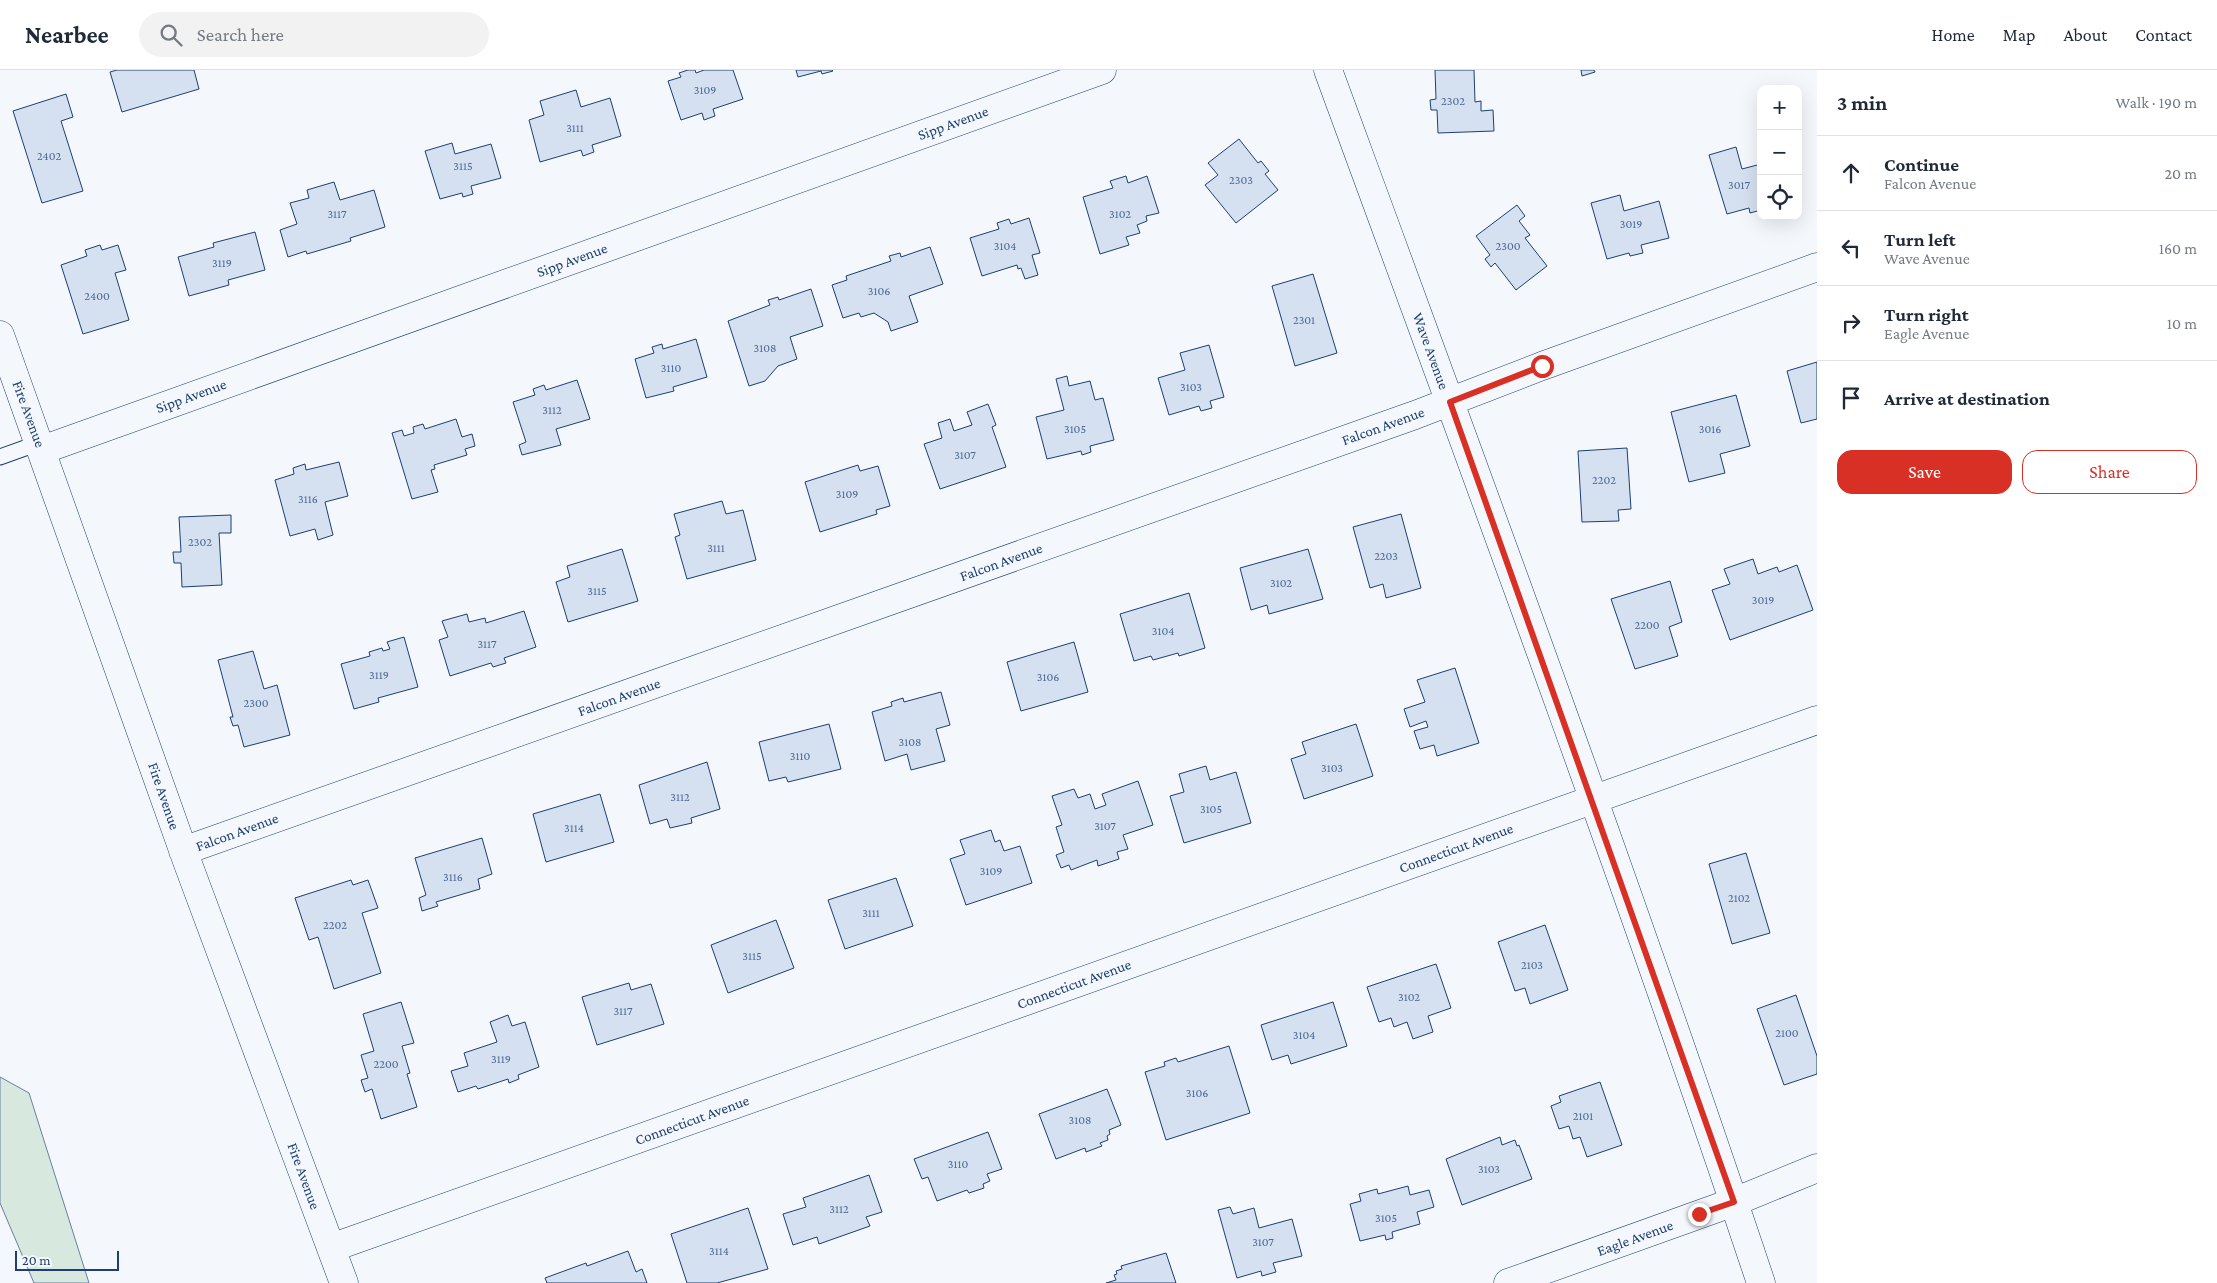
<!DOCTYPE html>
<meta charset="utf-8">
<style>
body{margin:0;font-family:"Crimson Pro",serif;background:#f2f2f3;color:#1f2937}
.controls{position:absolute;right:15px;top:15px;display:grid;overflow:hidden;border-radius:10px;box-shadow:0 5px 20px #0002}
.controls button{width:45px;height:45px;display:grid;place-items:center;padding:0;border:0;border-bottom:1px solid #e0e1e3;background:#fff;color:#1f2937;font:25px sans-serif}
.scale{position:absolute;left:15px;bottom:12px;width:104px;box-sizing:border-box;padding-left:5px;border:2px solid #1d3f73;border-top:0;font-size:14px;line-height:18px;white-space:nowrap;color:#1d3f73;-webkit-text-stroke:4px #f4f7fb;paint-order:stroke}
.stop{position:absolute;width:15px;height:15px;margin:-11px;border:4px solid #d93025;border-radius:50%;background:#fff}
.stop.end{background:#d93025;border-color:#fff;box-shadow:0 1px 5px #0008}
.list{margin:0;padding:0;list-style:none}
h2{display:flex;justify-content:space-between;align-items:center;height:65px;margin:0;padding:0 20px;font-size:21px}
h2 small{font-size:16px;font-weight:400;color:#747a83}
.list li{display:grid;grid-template-columns:32px 1fr auto;gap:15px;align-items:center;box-sizing:border-box;height:75px;padding:0 20px;border-top:1px solid #e0e1e3}
.list b{display:block;font-size:19px;white-space:nowrap}
.list p{margin:0;font-size:16px;white-space:nowrap;color:#747a83}
.list em{font-size:16px;font-style:normal;color:#747a83}
.actions{display:flex;gap:10px;padding:15px 20px}
.actions a{flex:1;padding:11px 0;border:1px solid #d93025;border-radius:15px;text-align:center;font-size:18px;color:#d93025}
.actions .main{background:#d93025;color:#fff}
.icon{flex:none;width:28px;height:28px;fill:none;stroke:currentColor;stroke-width:2;stroke-linecap:round;stroke-linejoin:round}
.map{position:relative;flex:none;width:1817px;height:1213px;overflow:hidden}
header{display:flex;align-items:center;gap:30px;box-sizing:border-box;height:70px;padding:0 25px;background:#fff;border-bottom:1px solid #e0e1e3}
header strong{font-size:24px}
nav{display:flex;gap:28px;margin-inline-start:auto;font-size:18px}
.search{width:350px;height:45px;background:#f2f2f3;display:flex;align-items:center;gap:12px;box-sizing:border-box;padding:0 18px;border-radius:28px;color:#747a83;font-size:19px}
main{display:flex}
aside{flex:1;background:#fff}
.map>svg:first-child{display:block}
</style>
<header>
<strong>Nearbee</strong>
<div class="search"><svg class="icon" aria-label="search" viewBox="0 0 24 24"><circle cx="10" cy="10" r="6"/><path d="M15 15l6 6"/></svg>Search here</div>
<nav><a>Home</a><a>Map</a><a>About</a><a>Contact</a></nav>
</header>
<main>
<div class="map">
<svg width="1817" height="1213" viewBox="0 0 1817 1213">
<rect width="100%" height="100%" fill="#f4f7fb"/>
<path fill="#d7e8df" stroke="#687fa3" d="M0 1007 29 1023 89 1213H34L0 1133Z"/>
<path fill="#d5e0f0" stroke="#1d3f73" d="M117 0H194L199 19 122 42 110 2Z
M688 0H695L696 3 704 0H733L743 29 713 39 715 46 704 50 702 43 681 50 668 11 681 7 679 3Z
M796 0H832L833 1 822 4 821 1 798 7Z
M1435 0H1474L1475 32 1481 31V41L1493 40 1494 61 1438 63 1437 40H1431L1430 30 1436 29Z
M1581 0H1594L1595 2 1582 6Z
M576 20 581 37 610 28 621 66 592 75 594 82 583 86 581 80 540 92 529 50 544 45 540 31Z
M66 24 73 47 61 51 83 121 42 133 13 41Z
M1239 69 1258 93 1261 91 1269 101 1265 104 1278 120 1236 153 1205 115 1218 105 1208 93Z
M452 73 455 84 491 74 501 108 471 116 473 124 463 127 462 123 440 129 425 81Z
M1736 77 1742 99 1761 94V140L1750 143 1749 138 1727 144 1709 85Z
M1126 106 1128 113 1147 106 1159 143 1146 146 1147 151 1137 155 1140 163 1126 167 1129 175 1100 184 1083 127 1113 118 1110 111Z
M334 112 340 130 374 120 385 157 350 168 351 171 307 184 306 181 288 187 280 160 297 154 290 133 309 128 307 120Z
M1620 125 1624 141 1659 131 1669 168 1641 175 1643 183 1630 186 1629 183 1607 189 1591 133Z
M1517 135 1525 146 1519 151 1530 165 1525 168 1547 196 1516 220 1495 193 1491 197 1485 189 1490 185 1476 166Z
M1029 148 1040 183 1032 185 1038 205 1025 209 1021 198 1018 199 1017 195 982 206 970 168 999 159 997 153 1009 149 1011 154Z
M255 162 265 200 228 210 229 215 189 226 178 187 214 177 213 173Z
M100 175 102 180 118 175 126 200 115 203 129 250 83 264 61 195 87 186 85 180Z
M930 177 943 214 909 226 918 252 891 261 888 252 874 243 861 247 859 243 843 248 832 215 847 210 846 206 891 191 889 186 900 183 901 187Z
M1313 204 1337 283 1295 296 1272 216Z
M811 219 823 256 790 267 797 289 778 296 765 311 749 316 728 251 770 235 768 230 778 227 779 230Z
M696 269 707 307 673 317 674 321 646 328 635 289 654 283 652 277 662 274 663 279Z
M1209 275 1224 327 1210 331 1212 338 1201 341 1199 336 1169 345 1158 308 1185 300 1180 283Z
M1817 292V349L1801 353 1787 301Z
M1067 306 1069 316 1090 311 1095 330 1103 328 1114 370 1090 376 1091 382 1082 385 1081 381 1047 389 1036 347 1064 340 1056 309Z
M577 310 590 349 556 359 561 375 522 385 519 375 526 372 513 332 535 325 533 319 544 315 546 320Z
M1736 325 1750 376 1720 384 1725 403 1689 412 1671 342Z
M988 334 996 355 992 357 1006 397 940 419 924 374 942 368 938 353 950 349 954 361 972 355 967 342Z
M456 349 462 367 472 364 475 376 465 379 467 385 434 395 435 399 431 400 438 422 412 429 392 363 402 360 404 366 414 363 413 357 423 354 425 359Z
M1627 378 1631 439 1618 440 1619 451 1582 452 1578 381Z
M339 392 348 426 325 432 333 465 318 470 315 459 290 466 275 410 294 404 293 398 305 394 306 400Z
M858 395 860 401 878 396 890 436 876 440 877 444 820 462 805 412Z
M722 431 726 444 743 440 756 490 687 509 675 467 680 465 674 444Z
M1401 444 1421 518 1386 528 1383 514 1370 518 1353 457Z
M231 445V463H219L222 515 182 517 181 493H174L173 482H181L179 447Z
M622 479 638 531 568 552 556 512 570 507 567 496Z
M1308 479 1323 529 1269 544 1267 535 1251 540 1240 498Z
M1753 489 1758 504 1777 497 1779 502 1797 495 1813 540 1730 570 1712 520 1730 514 1724 499Z
M1670 511 1682 552 1669 557 1678 586 1635 599 1611 529Z
M1189 523 1205 578 1179 586 1178 583 1153 590 1151 586 1134 591 1120 544Z
M524 541 536 577 504 588 506 593 493 597 491 593 450 606 439 570 448 567 442 551 467 544 469 552 485 548 486 553Z
M404 567 418 617 378 628 379 632 354 639 341 594 370 586 369 582 382 578 383 581 390 579 387 572Z
M1074 572 1088 622 1021 641 1007 592Z
M253 581 264 619 277 615 290 665 244 677 238 655 233 656 230 647H233L218 590Z
M1455 598 1479 673 1437 686 1434 675 1420 679 1414 661 1428 657 1426 651 1410 657 1404 639 1425 632 1417 610Z
M941 622 950 655 936 659 945 691 911 700 907 684 885 691 872 642 892 636 891 632 903 628 904 632Z
M829 654 841 699 788 712 786 707 769 711 759 672Z
M1356 654 1373 706 1304 729 1291 689 1306 684 1302 672Z
M707 692 720 739 691 748 692 753 670 758 667 749 650 754 639 715Z
M1206 696 1210 710 1236 702 1251 753 1184 773 1170 726 1184 722 1179 704Z
M1138 711 1153 755 1123 765 1128 779 1117 782 1119 789 1098 796 1097 790 1071 800 1069 795 1061 798 1056 785 1064 782 1056 757 1062 755 1052 726 1074 719 1078 728 1090 724 1095 739 1106 735 1102 724Z
M600 724 614 772 546 792 533 744Z
M991 760 995 772 1000 770 1004 781 1020 776 1032 813 966 835 950 789 965 784 960 770Z
M482 768 492 804 478 809 480 819 436 832 438 836 422 841 419 828 426 825 415 788Z
M1746 783 1770 863 1732 874 1709 794Z
M896 808 913 856 845 879 828 830Z
M351 810 353 815 368 810 378 838 362 843 381 903 334 919 318 867 309 870 295 828Z
M776 850 794 898 728 923 711 875Z
M1545 855 1568 920 1530 934 1525 918 1515 921 1498 872Z
M1436 894 1451 938 1428 946 1433 962 1413 969 1407 952 1394 957 1391 948 1379 952 1367 917Z
M629 913 631 920 651 914 664 954 597 975 582 927Z
M1796 925 1817 986V1004L1784 1015 1757 939Z
M401 932 414 973 402 976 410 1003 407 1004 417 1037 381 1049 372 1019 365 1022 361 1010 368 1008 361 985 374 981 363 944Z
M1333 932 1347 976 1291 994 1288 985 1272 990 1261 955Z
M508 945 512 956 525 952 539 997 518 1005 519 1009 509 1013 508 1009 478 1019 476 1016 458 1022 451 1001 468 996 464 983 497 972 490 952Z
M1229 976 1250 1043 1166 1070 1145 1002 1165 996 1164 992 1176 988 1178 992Z
M1600 1012 1622 1075 1587 1087 1580 1067 1573 1069 1569 1056 1559 1059 1551 1036 1561 1032 1559 1026Z
M1107 1019 1121 1055 1109 1060 1110 1064 1107 1066 1108 1070 1100 1073 1102 1076 1086 1082 1085 1078 1056 1089 1039 1044Z
M988 1062 1002 1099 987 1104 990 1111 983 1114 984 1118 969 1123 967 1120 937 1131 928 1107 922 1109 914 1089Z
M1500 1067 1502 1075 1515 1070 1517 1076 1519 1075 1532 1109 1462 1135 1446 1089Z
M869 1105 882 1142 866 1147 870 1156 819 1174 817 1167 793 1175 783 1144 806 1137 803 1128Z
M1408 1116 1410 1125 1429 1120 1434 1137 1417 1142 1420 1154 1392 1162 1393 1168 1386 1170 1385 1165 1360 1171 1350 1134 1361 1131 1359 1124 1377 1119 1378 1124Z
M1230 1137 1233 1144 1254 1138 1259 1158 1292 1149 1302 1186 1273 1193 1276 1202 1262 1206 1261 1201 1237 1208 1218 1140Z
M748 1138 768 1199 717 1213H687L671 1164Z
M628 1181 636 1202 642 1199 647 1213H547L545 1208 586 1193 587 1196Z
M1166 1183 1176 1213H1106L1116 1210 1114 1205 1117 1204 1116 1201 1122 1199 1121 1196Z"/>
<g fill="none" stroke-linecap="round" stroke-linejoin="round">
<g stroke="#1d3f73" stroke-width="17">
<path id="lane" d="M0 387 39 373"/>
</g>
<g stroke="#1d3f73" stroke-width="29">
<path id="street" d="M1328 0C1476 403 1625 806 1761 1213
M0 265 188 794 344 1213
M42 380 1102 0
M183 781 1415 345 1542 296 1817 197
M331 1178 1817 650
M1508 1213 1734 1132 1817 1098"/>
</g>
<use href="#lane" stroke="#f4f7fb" stroke-width="15"/>
<use href="#street" stroke="#f4f7fb" stroke-width="28"/>
</g>
<g fill="none" stroke-linecap="round" stroke-linejoin="round">
<path stroke="#d93025" stroke-width="6" d="M1542 296 1450 332 1734 1132 1699 1144"/>
</g>
<g text-anchor="middle" stroke-width="4" stroke-linejoin="round" paint-order="stroke">
<g font-size="12" fill="#4b6792">
<text x="705" y="24">3109</text>
<text x="1453" y="35">2302</text>
<text x="575" y="62">3111</text>
<text x="49" y="90">2402</text>
<text x="463" y="100">3115</text>
<text x="1241" y="114">2303</text>
<text x="1739" y="119">3017</text>
<text x="337" y="148">3117</text>
<text x="1120" y="148">3102</text>
<text x="1631" y="158">3019</text>
<text x="1005" y="180">3104</text>
<text x="1508" y="180">2300</text>
<text x="222" y="197">3119</text>
<text x="879" y="225">3106</text>
<text x="97" y="230">2400</text>
<text x="1304" y="254">2301</text>
<text x="765" y="282">3108</text>
<text x="671" y="302">3110</text>
<text x="1191" y="321">3103</text>
<text x="552" y="344">3112</text>
<text x="1075" y="363">3105</text>
<text x="1710" y="363">3016</text>
<text x="965" y="389">3107</text>
<text x="1604" y="414">2202</text>
<text x="847" y="428">3109</text>
<text x="308" y="433">3116</text>
<text x="200" y="476">2302</text>
<text x="716" y="482">3111</text>
<text x="1386" y="490">2203</text>
<text x="1281" y="517">3102</text>
<text x="597" y="525">3115</text>
<text x="1763" y="534">3019</text>
<text x="1647" y="559">2200</text>
<text x="1163" y="565">3104</text>
<text x="487" y="578">3117</text>
<text x="379" y="609">3119</text>
<text x="1048" y="611">3106</text>
<text x="256" y="637">2300</text>
<text x="910" y="676">3108</text>
<text x="800" y="690">3110</text>
<text x="1332" y="702">3103</text>
<text x="680" y="731">3112</text>
<text x="1211" y="743">3105</text>
<text x="1105" y="760">3107</text>
<text x="574" y="762">3114</text>
<text x="991" y="805">3109</text>
<text x="453" y="811">3116</text>
<text x="1739" y="832">2102</text>
<text x="871" y="847">3111</text>
<text x="335" y="859">2202</text>
<text x="752" y="890">3115</text>
<text x="1532" y="899">2103</text>
<text x="1409" y="931">3102</text>
<text x="623" y="945">3117</text>
<text x="1787" y="967">2100</text>
<text x="1304" y="969">3104</text>
<text x="501" y="993">3119</text>
<text x="386" y="998">2200</text>
<text x="1197" y="1027">3106</text>
<text x="1583" y="1050">2101</text>
<text x="1080" y="1054">3108</text>
<text x="958" y="1098">3110</text>
<text x="1489" y="1103">3103</text>
<text x="839" y="1143">3112</text>
<text x="1386" y="1152">3105</text>
<text x="1263" y="1176">3107</text>
<text x="719" y="1185">3114</text>
</g>
<g font-size="15" fill="#1d3f73" stroke="#f4f7fb">
<text transform="translate(953 53) rotate(-20)" y="5">Sipp Avenue</text>
<text transform="translate(572 190) rotate(-20)" y="5">Sipp Avenue</text>
<text transform="translate(1431 281) rotate(70)" y="5">Wave Avenue</text>
<text transform="translate(191 326) rotate(-20)" y="5">Sipp Avenue</text>
<text transform="translate(29 344) rotate(70)" y="5">Fire Avenue</text>
<text transform="translate(1383 356) rotate(-20)" y="5">Falcon Avenue</text>
<text transform="translate(1001 492) rotate(-20)" y="5">Falcon Avenue</text>
<text transform="translate(619 627) rotate(-20)" y="5">Falcon Avenue</text>
<text transform="translate(164 726) rotate(71)" y="5">Fire Avenue</text>
<text transform="translate(237 762) rotate(-20)" y="5">Falcon Avenue</text>
<text transform="translate(1456 778) rotate(-20)" y="5">Connecticut Avenue</text>
<text transform="translate(1074 914) rotate(-20)" y="5">Connecticut Avenue</text>
<text transform="translate(692 1050) rotate(-20)" y="5">Connecticut Avenue</text>
<text transform="translate(304 1106) rotate(70)" y="5">Fire Avenue</text>
<text transform="translate(1635 1168) rotate(-20)" y="5">Eagle Avenue</text>
</g>
</g>
</svg>
<div class="controls">
<button>+</button>
<button>−</button>
<button><svg class="icon" aria-label="locate" viewBox="0 0 24 24"><circle cx="12" cy="12" r="6"/><path d="M12 2v4M12 18v4M2 12h4M18 12h4"/></svg></button>
</div>
<div class="scale">20 m</div>
<div class="stop" style="left:1542px;top:296px"></div>
<div class="stop end" style="left:1699px;top:1144px"></div>
</div>
<aside>
<h2>3 min<small>Walk · 190 m</small></h2>
<ul class="list">
<li><svg class="icon" aria-label="ahead" viewBox="0 0 24 24"><path d="M12 20V5M6 11l6-6 6 6"/></svg><div><b>Continue</b><p>Falcon Avenue</p></div><em>20 m</em></li>
<li><svg class="icon" aria-label="left" viewBox="0 0 24 24"><path d="M17 20v-9H6M10 6l-5 5 5 5"/></svg><div><b>Turn left</b><p>Wave Avenue</p></div><em>160 m</em></li>
<li><svg class="icon" aria-label="right" viewBox="0 0 24 24"><path d="M7 20v-9h11M14 6l5 5-5 5"/></svg><div><b>Turn right</b><p>Eagle Avenue</p></div><em>10 m</em></li>
<li><svg class="icon" aria-label="arrive" viewBox="0 0 24 24"><path d="M6 21V4h12l-3 4 3 4H6"/></svg><div><b>Arrive at destination</b></div></li>
</ul>
<div class="actions"><a class="main">Save</a><a>Share</a></div>
</aside>
</main>
